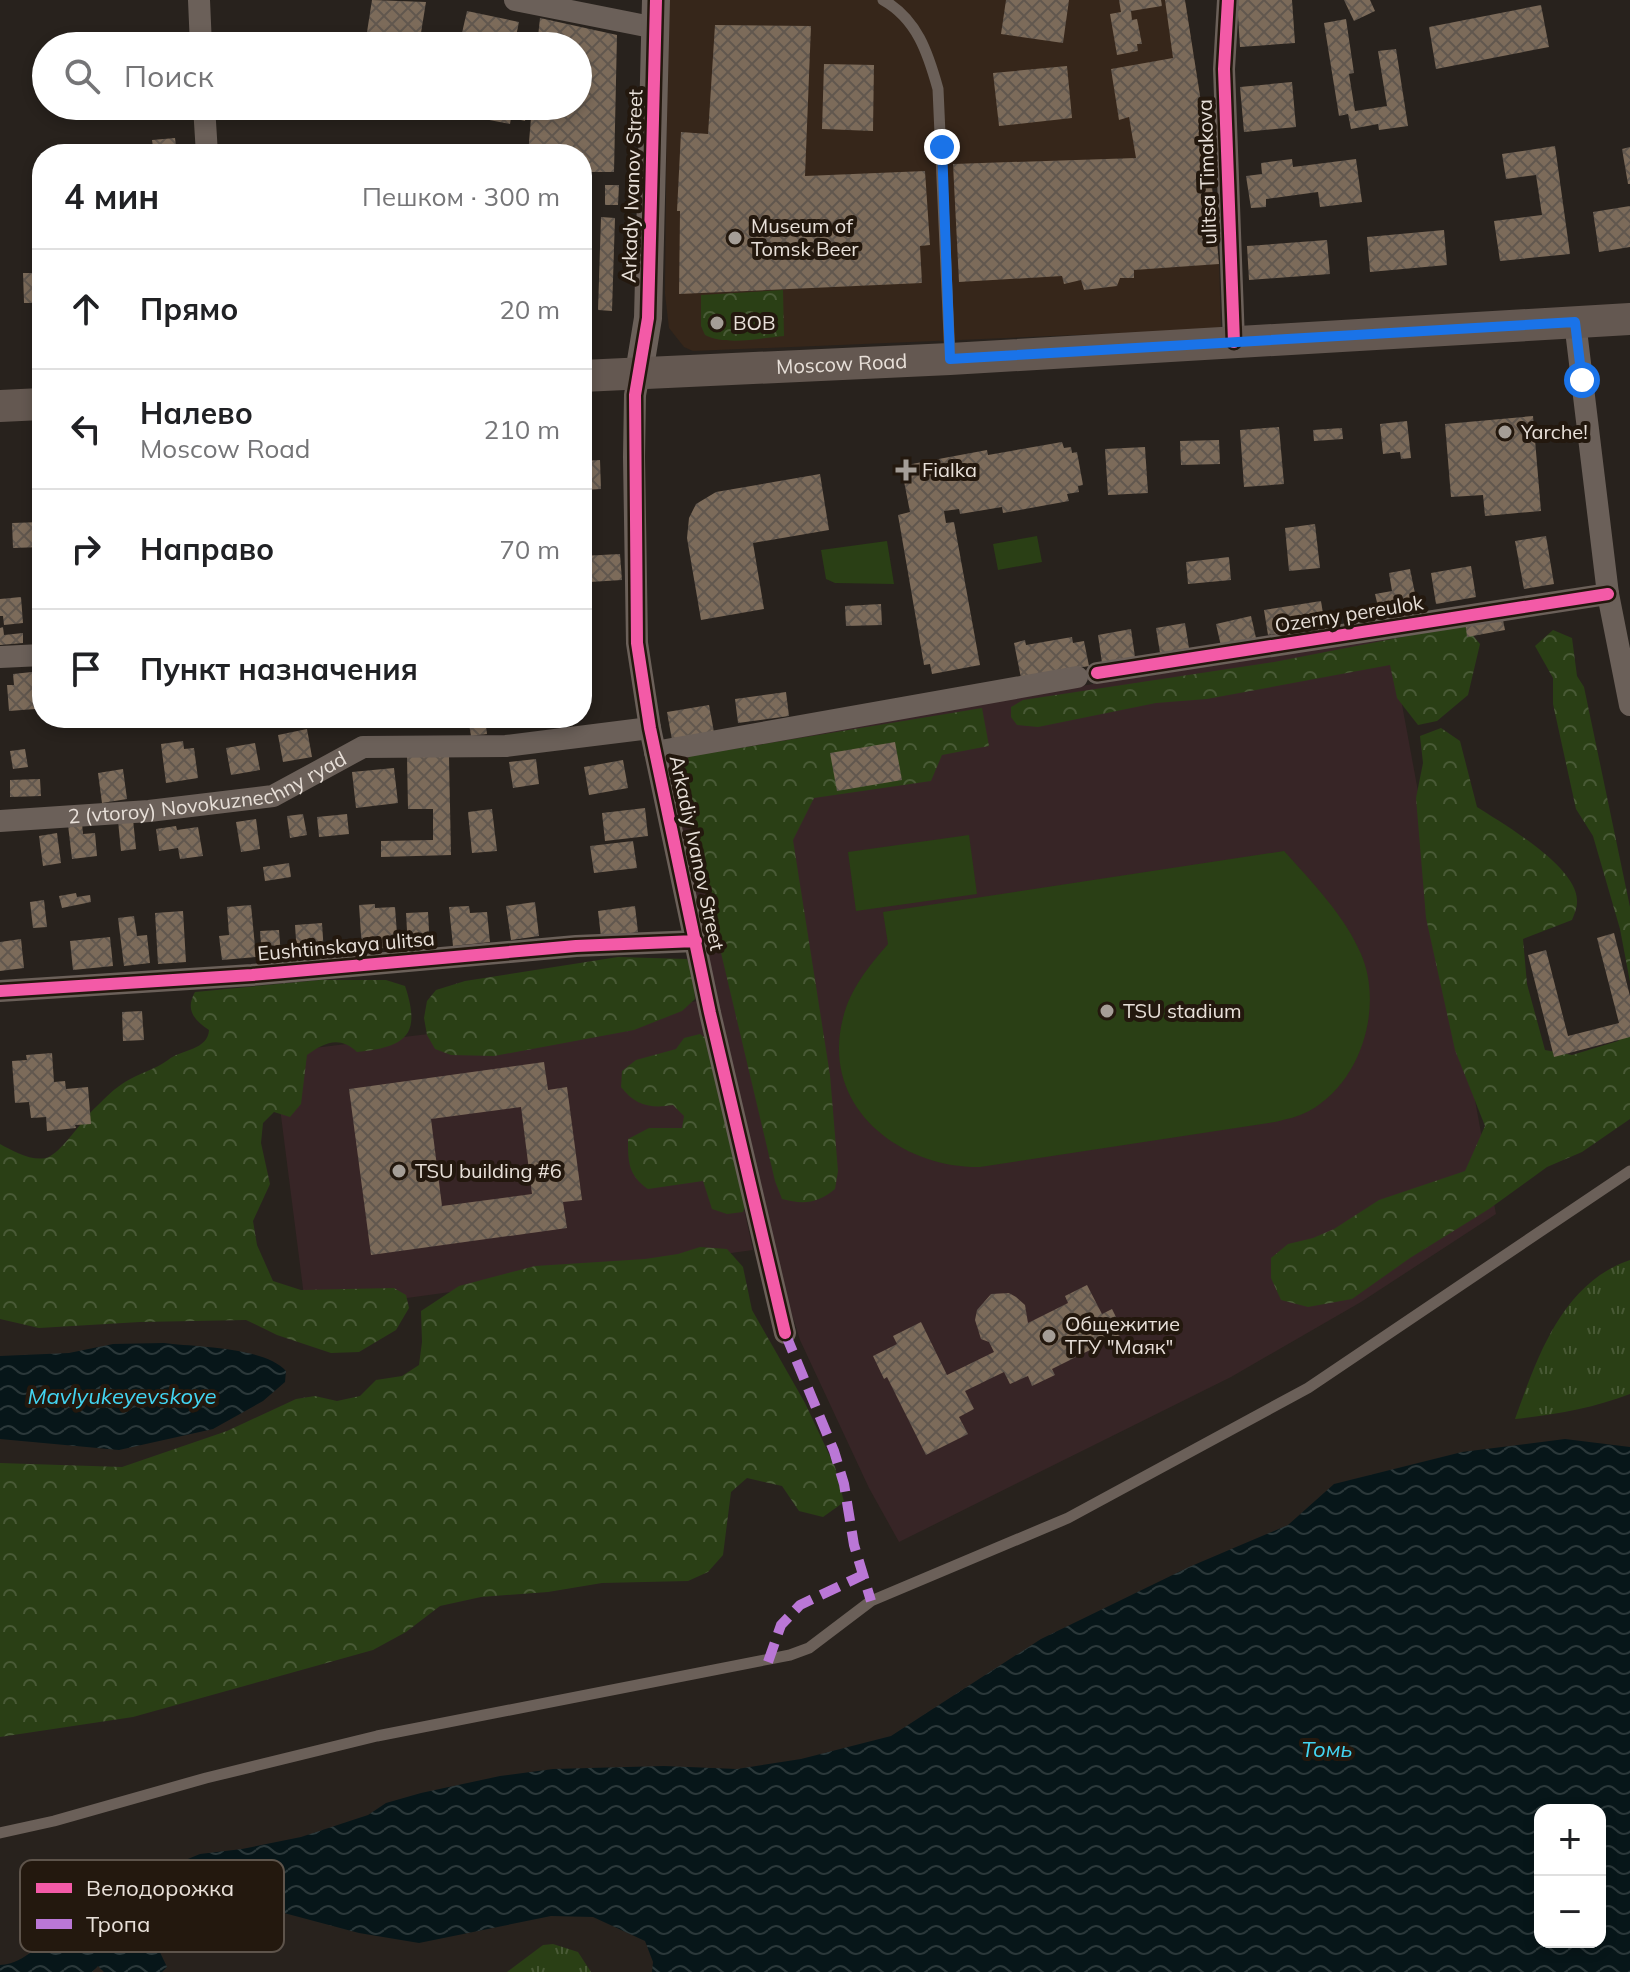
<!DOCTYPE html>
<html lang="ru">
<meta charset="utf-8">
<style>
body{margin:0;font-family:Mulish,sans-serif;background:#f2f2f2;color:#202124}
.controls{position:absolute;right:24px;bottom:24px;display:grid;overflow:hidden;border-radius:16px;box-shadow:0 4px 12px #0003}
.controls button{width:72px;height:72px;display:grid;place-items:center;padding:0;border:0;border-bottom:2px solid #e0e0e0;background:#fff;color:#202124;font:40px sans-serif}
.stop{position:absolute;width:24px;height:24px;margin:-18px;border:6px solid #1a73e8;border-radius:50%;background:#fff}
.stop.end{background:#1a73e8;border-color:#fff;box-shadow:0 2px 8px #0008}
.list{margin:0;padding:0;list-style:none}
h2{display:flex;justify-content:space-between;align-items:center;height:104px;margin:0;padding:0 32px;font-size:34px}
h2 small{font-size:26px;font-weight:400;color:#757577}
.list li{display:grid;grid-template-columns:52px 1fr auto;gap:24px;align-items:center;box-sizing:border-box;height:120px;padding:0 32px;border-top:2px solid #e0e0e0}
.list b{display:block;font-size:30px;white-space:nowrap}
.list p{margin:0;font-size:26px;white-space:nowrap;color:#757577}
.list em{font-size:26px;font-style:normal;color:#757577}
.icon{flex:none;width:44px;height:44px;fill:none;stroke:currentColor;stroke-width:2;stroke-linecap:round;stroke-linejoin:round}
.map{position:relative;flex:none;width:1630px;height:1972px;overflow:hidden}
.search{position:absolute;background:#fff;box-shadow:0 4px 12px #0003;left:32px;top:32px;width:560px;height:88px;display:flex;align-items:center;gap:20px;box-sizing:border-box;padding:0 28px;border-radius:44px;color:#757577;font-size:30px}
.panel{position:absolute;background:#fff;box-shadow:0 4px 12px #0003;left:32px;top:144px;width:560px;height:584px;border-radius:32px}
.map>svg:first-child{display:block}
</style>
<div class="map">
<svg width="1630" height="1972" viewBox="0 0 1630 1972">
<defs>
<pattern id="grass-tufts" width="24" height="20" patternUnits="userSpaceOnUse" patternTransform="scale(2)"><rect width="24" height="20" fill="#2a3f15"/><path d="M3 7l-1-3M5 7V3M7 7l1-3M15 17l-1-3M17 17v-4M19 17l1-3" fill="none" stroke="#495a36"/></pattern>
<pattern id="forest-crowns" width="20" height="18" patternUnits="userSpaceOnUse" patternTransform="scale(2)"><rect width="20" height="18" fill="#2a3f15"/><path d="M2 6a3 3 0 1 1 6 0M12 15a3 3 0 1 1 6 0" fill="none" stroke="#495a36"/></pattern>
<pattern id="water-waves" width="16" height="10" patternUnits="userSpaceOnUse" patternTransform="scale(2)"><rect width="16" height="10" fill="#071619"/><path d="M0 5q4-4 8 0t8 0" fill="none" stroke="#2b383a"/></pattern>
<pattern id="building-cross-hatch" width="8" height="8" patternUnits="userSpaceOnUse" patternTransform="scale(2)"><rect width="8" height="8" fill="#7c6b5a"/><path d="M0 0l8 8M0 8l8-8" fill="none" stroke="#61574e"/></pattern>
</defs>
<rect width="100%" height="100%" fill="#28221d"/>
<path fill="#36261a" d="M668 0H1185L1209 153 1219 264 1221 329 693 351 684 347 669 328 665 294Z"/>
<path fill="#372526" d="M1389 634 1496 1214 1361 1302 1231 1377 899 1542 869 1488 800 1340 784 1289 763 1214 666 756Z
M699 1001 753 1250 306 1312 273 1053Z"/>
<path fill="url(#grass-tufts)" d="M1630 1260V1394C1594 1408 1554 1415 1515 1419 1537 1358 1562 1283 1630 1260Z
M553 1944 578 1952 591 1972H507L543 1945Z"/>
<path fill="url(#forest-crowns)" d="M783 290 784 336C760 338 727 346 705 335L701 326V295Z
M1464 625 1480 644 1468 695 1437 721 1418 725 1397 698 1390 665 1207 699 1156 703 1038 727 1017 725 1011 717V707L1023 700 1274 662Z
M1553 630 1572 638 1577 676 1584 687 1630 907V982L1620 929 1593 836 1576 809 1553 704V678L1535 646Z
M982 708 989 746 942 755 931 781 814 798 793 840 830 1075 838 1171 835 1189C818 1203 804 1205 782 1199L775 1181 678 771 681 762 691 756Z
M1441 728 1460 741 1477 807C1503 824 1579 867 1577 902 1577 908 1574 915 1572 920L1523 939 1527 984 1545 1050 1572 1055 1618 1041 1630 1026V1119L1582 1152 1547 1167 1489 1209 1410 1258 1352 1299 1308 1307 1281 1300 1271 1278V1258L1288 1244 1313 1238 1334 1229 1379 1200 1465 1171 1485 1126 1455 1050 1426 918 1416 798 1423 763 1420 736Z
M618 957 687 959 693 975 695 999 682 1011 634 1030 494 1056 451 1055 435 1049 427 1035 424 1018 427 1001 436 990 465 981Z
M320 980H386L405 986C422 1036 405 1047 357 1052 339 1035 324 1043 307 1055L301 1104 290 1117 274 1112 263 1123 261 1143 270 1184 253 1221 257 1245 273 1281 301 1290 394 1288 406 1295 409 1308 396 1330 359 1352 331 1353 277 1335 246 1320 140 1322 39 1328 0 1319V1144C13 1151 30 1161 46 1158 61 1154 83 1118 97 1106 105 1098 115 1088 125 1082 139 1073 154 1070 168 1060 182 1049 208 1050 209 1030 194 1020 185 1010 195 992Z
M700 1034 710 1041 747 1200 743 1212 727 1214 712 1209 703 1181 648 1189C628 1175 628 1162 628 1139L649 1128H682L684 1116 673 1105C650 1109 635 1105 621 1087L622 1071 636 1060 676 1049 684 1038Z
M700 1247 727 1249 743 1267 752 1310 805 1403 835 1467 844 1502 823 1517 799 1511 782 1486 747 1478 731 1492 723 1555 708 1572 688 1581 602 1583 548 1592 481 1597 440 1606 406 1632 373 1650 133 1717 0 1737V1463L122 1467 227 1431 296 1399 315 1396 337 1401 360 1396 376 1380 402 1376 419 1365 422 1342 421 1311 459 1286 535 1266 645 1259 678 1254Z"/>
<path fill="#2a3f15" d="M1037 536 1042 562 998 570 993 544Z
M887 541 894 584 835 583 826 579 821 550Z
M969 835 977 894 856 911 848 852Z
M1284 851C1312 882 1345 916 1361 954 1384 1007 1361 1083 1309 1111 1298 1117 1287 1119 1275 1122L980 1167C899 1168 820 1106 843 1018 850 989 869 966 888 944L883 912Z"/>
<path fill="url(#water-waves)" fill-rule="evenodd" d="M164 1343C195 1347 265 1347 286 1371L285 1382 263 1401 213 1429 119 1450 0 1439V1356L69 1353 113 1344Z
M1565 1439 1630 1447V1972H652L653 1962 645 1941 593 1917 551 1916 419 1943 359 1933 284 1913H264L250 1898 218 1900 183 1907 148 1927 167 1967 162 1972H104L98 1966 92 1972H0V1965C28 1963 39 1942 58 1927 73 1914 92 1906 109 1896L122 1907 132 1882 200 1854 242 1849 301 1837 368 1815 386 1803 421 1793 500 1776 553 1769 664 1766 737 1769 801 1759 891 1736 1041 1639 1189 1567 1288 1525 1334 1484 1462 1452ZM1540 1810H1600V1942H1540Z"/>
<path fill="url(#building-cross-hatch)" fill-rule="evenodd" d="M372 0 426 2 420 39 367 32Z
M1006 0H1069L1063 43 1001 34Z
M1119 0H1161L1162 6 1131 11 1132 20 1137 19 1142 44H1137L1138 51 1117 55 1110 14 1121 12Z
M1165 0H1185L1209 153 1219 264 1134 270V278H1120L1117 286 1084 290 1081 280 1064 284 1062 276 959 282 953 164 1136 158 1129 117 1119 120 1111 69 1173 58Z
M1237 0H1292L1295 43 1240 47Z
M1344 0H1370L1375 11 1354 21Z
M1541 5 1549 47 1436 69 1429 27Z
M467 11 519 22 514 46H459Z
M540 18 617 35 614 172H582V154H528L532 106H578V46H537Z
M1346 19 1354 73 1349 74 1355 111 1387 106 1378 51 1396 49 1408 126 1379 130 1378 124 1351 129 1348 114 1339 116 1324 23Z
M715 25 811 26 805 176 925 171 930 245 920 246 922 283 679 294 680 211H677L681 132 708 134Z
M824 64 874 65 873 131 822 129Z
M1067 66 1072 118 999 126 993 73Z
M1292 82 1296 127 1244 132 1240 87Z
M454 106H528L525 121 511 118 510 124 453 113Z
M175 138 177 154H154L152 140Z
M1555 146 1570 254 1500 261 1494 221 1542 215 1536 175 1506 179 1502 154Z
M1630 147V184H1628L1622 149Z
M1292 159 1293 167 1356 159 1362 202 1320 207 1318 192 1266 199V207L1251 208 1246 176 1262 174 1261 163Z
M605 185H619L618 205H605Z
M1630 206V247L1599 252 1593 212Z
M601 217 615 218 612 311 598 310Z
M1444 230 1447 265 1370 272 1367 237Z
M1327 240 1330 274 1249 280 1247 246Z
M23 273H42V303H24Z
M1533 416 1541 511 1485 516 1483 495 1451 497 1445 424Z
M1407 421 1411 458 1401 459 1400 452 1383 454 1380 424Z
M1279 427 1284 484 1244 487 1240 430Z
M1342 428 1343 439 1314 441 1313 430Z
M1219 440 1220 464 1181 465 1180 441Z
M1062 442 1064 448 1071 447 1072 453 1077 452 1083 485 1078 486 1079 492 1067 494 1069 501 1003 513 1002 507 960 514 959 509 944 511 946 523 954 522 980 665 932 674 930 664 924 665 898 515 910 512 901 466 987 450 988 455Z
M1145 447 1148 493 1108 495 1105 449Z
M600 460 601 489 582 490V461Z
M820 474 829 530 753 543 764 609 701 620 687 538 689 518 696 504 716 492Z
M42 522V547L13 548 12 523Z
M1315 524 1320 568 1289 571 1285 528Z
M1546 536 1554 584 1524 589 1515 541Z
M620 554 622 580 590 582 591 590H582V556Z
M1229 557 1231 580 1188 584 1186 562Z
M1471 566 1476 597 1436 604 1431 573Z
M1410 569 1418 608 1380 615 1375 594 1392 591 1389 573Z
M42 577V602H40L37 578Z
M21 597 23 623 4 625 3 616H0V599Z
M1321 601 1325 626 1268 635 1264 610Z
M881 604 882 625 846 626 845 606Z
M1502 615 1505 630 1467 637 1465 621Z
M1251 616 1256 638 1221 646 1216 624Z
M1185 623 1189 648 1160 653 1156 628Z
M3 627 4 635 23 633V643L0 645V628Z
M1131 629 1135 657 1102 663 1098 635Z
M1072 637 1073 643 1084 641 1089 666 1021 678 1014 643 1025 640 1026 645Z
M32 672 35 709 9 711 7 685H14L13 674Z
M786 692 789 716 738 723 735 699Z
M709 705 714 732 672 740 667 712Z
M468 718H485L487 734 471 736Z
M307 729 312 757 283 762 278 735Z
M183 741 184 749 194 748 198 778 166 783 161 744Z
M895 742 902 780 837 791 830 753Z
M255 743 260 770 231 775 226 748Z
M25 749 28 767 13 769 10 751Z
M449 756 451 855 381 857V841L433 840V809H408L407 757Z
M536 759 539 784 513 788 509 762Z
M623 760 628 788 589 795 584 767Z
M394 768 398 803 356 808 352 772Z
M123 769 127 799 102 803 98 773Z
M40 779 41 796 10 797V780Z
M645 808 648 836 605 841 602 813Z
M492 809 497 851 472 853 468 812Z
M303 814 307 835 290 838 287 816Z
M347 814 349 834 319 837 317 817Z
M133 819 136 849 121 851 118 821Z
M256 819 260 849 241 852 236 822Z
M82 823 83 834 95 833 97 856 72 859 68 825Z
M176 826 177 830 198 827 203 856 180 859 178 848 159 851 156 829Z
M57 833 61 863 43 866 39 836Z
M633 841 637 868 594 873 590 846Z
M289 863 291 877 265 881 263 867Z
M76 893 77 897 90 895 91 902 62 908 59 896Z
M44 900 47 927 33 928 30 902Z
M535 902 539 936 511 940 506 906Z
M375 904V908L395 907 398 947 362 950 359 905Z
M251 905 256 957 222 960 219 936 229 935 227 907Z
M469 906 470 913 487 912 490 942 453 946 449 907Z
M635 906 638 932 601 937 598 911Z
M183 911 186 962 158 964 155 913Z
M428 912 430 947 408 948 406 913Z
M134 916 137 936 147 935 150 963 124 966 118 918Z
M322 923 324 953 297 955 295 925Z
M279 930 281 956 262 957 260 931Z
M1614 933 1630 996V1037L1554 1057 1528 955 1546 950 1568 1036 1619 1023 1597 938Z
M110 937 113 966 73 970 70 941Z
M21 939 24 968 0 971V942Z
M142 1011 144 1040 123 1041 122 1012Z
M52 1053 54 1082 65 1081 66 1089 88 1087 91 1124 75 1125 76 1128 47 1131 46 1117 31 1118 29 1102 15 1103 12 1061 27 1060 26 1055Z
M544 1062 548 1090 567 1087 582 1200 563 1202 567 1228 371 1255 349 1089ZM521 1107 532 1194 442 1206 431 1119Z
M1087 1285 1102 1314 1112 1309 1124 1333 1052 1369 1055 1375 1032 1386 1028 1376 1010 1384 1004 1372 965 1391 974 1409 959 1417 968 1434 926 1455 887 1377 884 1379 873 1356 897 1344 893 1336 921 1322 947 1375 994 1352 989 1342 981 1339 975 1320 977 1310 991 1294 1009 1293 1016 1297 1025 1305 1028 1323 1068 1303 1065 1296Z"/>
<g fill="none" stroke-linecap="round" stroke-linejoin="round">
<path stroke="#6b6059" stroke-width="11" d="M883 0C917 19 928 53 938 89L950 358
M0 1833 54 1821 206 1778 377 1736 790 1655 809 1648 871 1601 1068 1518 1308 1388 1630 1171"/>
<g stroke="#6b6059" stroke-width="22">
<path d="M199 0 201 46"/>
<path d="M515 0 656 28"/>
<path d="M1228 0 1224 69 1234 342"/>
<path d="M204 106 207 154"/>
<path d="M1575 322 1608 594 1630 705"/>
<path d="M639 373 635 395 634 457 637 643 650 728 710 1013 785 1333"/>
<path d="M0 657 42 655"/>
<path d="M1097 673 1608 594"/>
<path d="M655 752 1077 677"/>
<path id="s1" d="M0 821 149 811 273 796 363 747 506 746 650 728"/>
<path d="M0 991 252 975 576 946 696 941"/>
</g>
<path stroke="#6b6059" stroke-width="28" d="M639 373 648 318 656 0"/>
<g stroke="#645851" stroke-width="32">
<path id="s2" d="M582 376 950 359 1630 319"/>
<path d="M0 406 42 404"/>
</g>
<path stroke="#ba77d6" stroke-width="10" stroke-dasharray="20 10" stroke-linecap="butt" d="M785 1333 834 1451 844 1484 854 1545 871 1601
M768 1662 781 1625 800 1605 863 1575"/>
<g stroke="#23180e" stroke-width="17">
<path id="cycleway" d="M656 0 648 318 635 395 637 643 650 728 710 1013 785 1333
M1228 0 1224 69 1234 342
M1097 673 1608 594
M0 991 252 975 576 946 696 941"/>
</g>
<use href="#cycleway" stroke="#f35aa7" stroke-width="12"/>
</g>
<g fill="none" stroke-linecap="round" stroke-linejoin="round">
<path stroke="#1a73e8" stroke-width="10" d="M942 147 950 359 1575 322 1582 380"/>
</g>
<g fill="#a59e97" stroke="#23180e" stroke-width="3">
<circle cx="735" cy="238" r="8"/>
<circle cx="717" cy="323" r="8"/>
<circle cx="1505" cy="432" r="8"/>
<path d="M902 458h8v8h8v8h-8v8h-8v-8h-8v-8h8z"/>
<circle cx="1107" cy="1011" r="8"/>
<circle cx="399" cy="1171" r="8"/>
<circle cx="1049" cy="1336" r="8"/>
</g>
<g text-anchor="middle" stroke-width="8" stroke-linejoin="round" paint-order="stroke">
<g font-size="20" fill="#e8e0d9" stroke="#23180e">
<text transform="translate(1207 172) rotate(-92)" y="7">ulitsa Timakova</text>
<text transform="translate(632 186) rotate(-88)" y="7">Arkady Ivanov Street</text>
<text dy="7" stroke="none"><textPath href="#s2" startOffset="260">Moscow Road</textPath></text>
<text transform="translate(1349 614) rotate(-9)" y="7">Ozerny pereulok</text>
<text dy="7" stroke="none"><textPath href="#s1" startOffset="212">2 (vtoroy) Novokuznechny ryad</textPath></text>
<text transform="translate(697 853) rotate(78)" y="7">Arkadiy Ivanov Street</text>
<text transform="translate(346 946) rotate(-5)" y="7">Eushtinskaya ulitsa</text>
</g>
<g font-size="20" fill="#e8e0d9" stroke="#23180e" text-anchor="start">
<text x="751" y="233">Museum of<tspan x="751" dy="23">Tomsk Beer</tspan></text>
<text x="733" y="330">ВОВ</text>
<text x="1521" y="439">Yarche!</text>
<text x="922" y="477">Fialka</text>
<text x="1123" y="1018">TSU stadium</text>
<text x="415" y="1178">TSU building #6</text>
<text x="1065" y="1331">Общежитие<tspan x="1065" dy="23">ТГУ "Маяк"</tspan></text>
</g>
<g font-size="22" font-style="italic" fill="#42d5f2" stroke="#23180e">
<text x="122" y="1404">Mavlyukeyevskoye</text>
<text x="1327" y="1757">Томь</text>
</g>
</g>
<rect x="20" y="1860" width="264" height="92" rx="12" fill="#23180e" stroke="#5e544b" stroke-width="2"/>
<rect x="36" y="1883" width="36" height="10" fill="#f35aa7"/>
<rect x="36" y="1919" width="36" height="10" fill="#ba77d6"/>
<g font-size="22" fill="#e8e0d9">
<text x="86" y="1896">Велодорожка</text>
<text x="86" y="1932">Тропа</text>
</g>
</svg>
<div class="controls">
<button>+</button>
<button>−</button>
</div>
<div class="stop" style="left:1582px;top:380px"></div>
<div class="stop end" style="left:942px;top:147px"></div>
<div class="search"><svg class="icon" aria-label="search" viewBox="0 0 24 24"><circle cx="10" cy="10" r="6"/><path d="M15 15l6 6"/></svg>Поиск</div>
<section class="panel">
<h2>4 мин<small>Пешком · 300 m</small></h2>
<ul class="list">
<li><svg class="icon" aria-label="ahead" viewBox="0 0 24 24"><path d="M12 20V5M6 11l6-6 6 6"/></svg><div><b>Прямо</b></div><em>20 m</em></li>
<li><svg class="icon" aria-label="left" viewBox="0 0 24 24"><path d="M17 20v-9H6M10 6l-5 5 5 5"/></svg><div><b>Налево</b><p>Moscow Road</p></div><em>210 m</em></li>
<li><svg class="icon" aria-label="right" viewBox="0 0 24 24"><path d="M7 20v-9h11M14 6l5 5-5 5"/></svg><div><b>Направо</b></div><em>70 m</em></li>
<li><svg class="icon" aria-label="arrive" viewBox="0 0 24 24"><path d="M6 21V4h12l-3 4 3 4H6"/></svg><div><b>Пункт назначения</b></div></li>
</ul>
</section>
</div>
